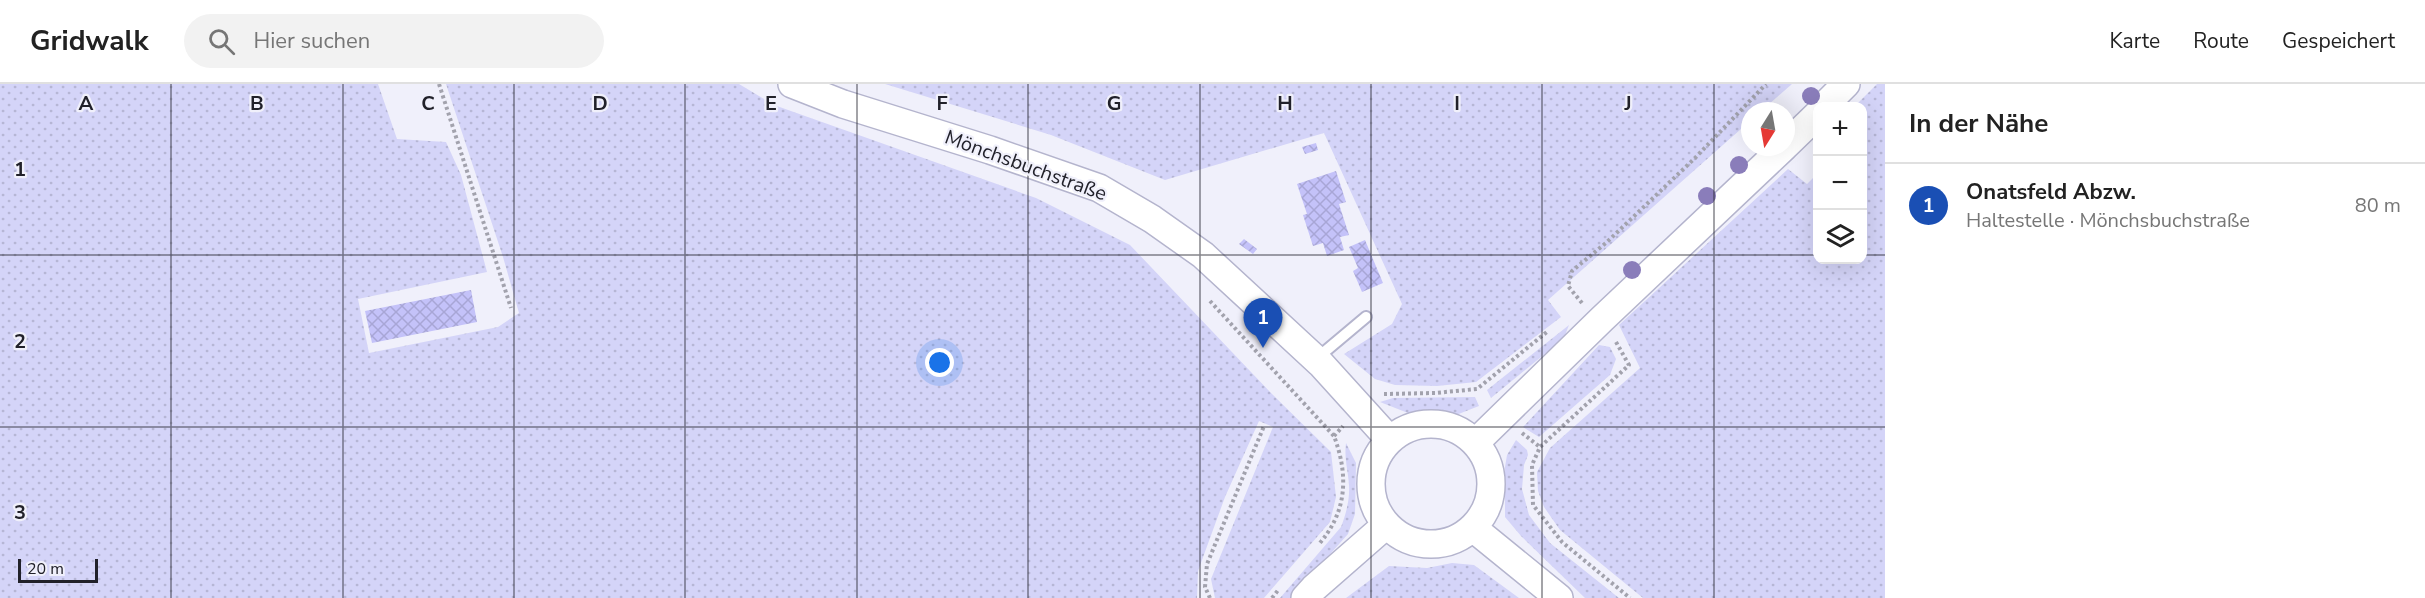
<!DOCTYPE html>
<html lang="de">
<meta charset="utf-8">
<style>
body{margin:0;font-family:"Nunito Sans",sans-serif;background:#f2f2f2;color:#222}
.controls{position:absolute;right:18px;top:18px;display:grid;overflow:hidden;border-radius:12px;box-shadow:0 6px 24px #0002}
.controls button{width:54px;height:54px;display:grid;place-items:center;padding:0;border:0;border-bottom:2px solid #e0e0e0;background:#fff;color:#222;font:30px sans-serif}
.compass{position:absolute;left:1741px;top:18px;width:54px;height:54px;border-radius:50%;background:#fff;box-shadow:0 6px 24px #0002;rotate:191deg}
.scale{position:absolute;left:18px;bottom:15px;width:80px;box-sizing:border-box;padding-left:6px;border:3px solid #21212a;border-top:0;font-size:16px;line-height:21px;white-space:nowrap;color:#21212a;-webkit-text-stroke:4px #f0f0fb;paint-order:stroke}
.you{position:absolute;left:940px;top:279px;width:21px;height:21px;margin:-15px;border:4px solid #fff;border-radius:50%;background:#1a73e8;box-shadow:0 0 0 9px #1a73e833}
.badge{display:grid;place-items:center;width:39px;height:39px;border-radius:50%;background:#2563eb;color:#fff;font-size:20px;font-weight:700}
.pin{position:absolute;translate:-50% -50px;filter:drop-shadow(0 2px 3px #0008)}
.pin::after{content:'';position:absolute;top:32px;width:21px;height:18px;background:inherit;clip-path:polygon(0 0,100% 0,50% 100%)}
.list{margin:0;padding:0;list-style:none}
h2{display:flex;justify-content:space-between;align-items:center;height:78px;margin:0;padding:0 24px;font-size:26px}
h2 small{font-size:20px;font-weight:400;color:#767676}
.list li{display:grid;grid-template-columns:39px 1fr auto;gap:18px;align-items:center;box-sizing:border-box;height:84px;padding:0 24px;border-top:2px solid #e0e0e0}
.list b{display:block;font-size:22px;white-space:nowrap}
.list p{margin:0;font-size:20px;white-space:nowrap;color:#767676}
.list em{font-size:20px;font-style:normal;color:#767676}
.icon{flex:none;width:33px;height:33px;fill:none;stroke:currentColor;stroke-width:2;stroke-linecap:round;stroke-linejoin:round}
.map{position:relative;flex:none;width:1885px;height:514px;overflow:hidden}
header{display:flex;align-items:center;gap:36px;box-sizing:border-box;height:84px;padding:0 30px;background:#fff;border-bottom:2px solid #e0e0e0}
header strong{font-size:28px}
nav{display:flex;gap:33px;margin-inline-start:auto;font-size:21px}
.search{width:420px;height:54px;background:#f2f2f2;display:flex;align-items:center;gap:15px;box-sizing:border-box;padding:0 21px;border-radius:33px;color:#767676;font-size:22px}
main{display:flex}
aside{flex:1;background:#fff}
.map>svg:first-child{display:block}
</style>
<header>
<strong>Gridwalk</strong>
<div class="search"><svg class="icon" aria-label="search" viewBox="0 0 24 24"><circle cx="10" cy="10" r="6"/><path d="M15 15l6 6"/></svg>Hier suchen</div>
<nav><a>Karte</a><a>Route</a><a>Gespeichert</a></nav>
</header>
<main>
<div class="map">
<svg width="1885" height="514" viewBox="0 0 1885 514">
<defs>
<pattern id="grass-dots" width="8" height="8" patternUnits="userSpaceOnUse" patternTransform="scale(1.5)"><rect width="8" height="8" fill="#d4d4f8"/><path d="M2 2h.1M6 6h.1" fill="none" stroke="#b6b6d5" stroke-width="1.8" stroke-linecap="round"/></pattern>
<pattern id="building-cross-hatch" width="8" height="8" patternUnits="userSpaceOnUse" patternTransform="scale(1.5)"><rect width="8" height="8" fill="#c4c2f9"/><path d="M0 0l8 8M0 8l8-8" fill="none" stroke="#a8a6d6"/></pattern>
</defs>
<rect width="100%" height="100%" fill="#f0f0fb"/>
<path fill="url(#grass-dots)" d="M0 0H378L397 55 446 58 461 91 487 188 358 215 369 269 498 243 519 229 503 173 446 0H739L774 21 1036 114 1130 161 1271 309 1331 368 1336 413 1330 438 1264 514H1215L1211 495 1273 343 1259 337 1225 413 1198 487 1197 514H0Z
M885 0H1792L1761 27H1750V37L1548 216 1561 233 1476 298 1437 302 1395 301 1375 295 1344 270 1392 240 1402 220 1324 49 1165 96 1051 51Z
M1877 0H1885V514H1643L1560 446 1544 423 1538 407 1537 388 1550 364 1640 284 1619 241 1788 85 1807 100 1817 90 1818 176H1862V22H1855Z
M1569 241 1564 254 1491 314 1487 306Z
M1599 261 1610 263 1616 275 1610 291 1539 353 1523 343Z
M1475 313 1479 322 1456 331 1408 329 1380 318 1393 314Z
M1516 356 1527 366 1528 371 1524 381 1522 405 1529 431 1550 459 1619 514H1585L1521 452 1505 433V383L1507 371Z
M1346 359 1356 379 1355 430 1348 450 1291 514H1280L1341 443C1346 430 1350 415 1349 401 1348 386 1344 374 1346 359Z
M1452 479 1474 481 1519 514H1346L1389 482 1427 484Z"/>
<path fill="url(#building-cross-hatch)" d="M1316 59 1318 66 1305 70 1302 63Z
M1336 87 1346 118 1339 120 1349 151 1340 153 1344 166 1327 172 1323 159 1313 162 1303 131 1307 130 1297 100Z
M1244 155 1257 165 1253 170 1239 160Z
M1365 156 1383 199 1362 208 1353 187 1358 184 1349 163Z
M471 206 477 238 372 259 365 227Z"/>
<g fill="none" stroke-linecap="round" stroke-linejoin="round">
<g stroke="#b4b4cd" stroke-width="14">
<path id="service" d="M1316 275 1366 233"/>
</g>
<g stroke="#b4b4cd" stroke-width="30">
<path id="tertiary" d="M792 0 843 20 990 66 1099 104 1152 135 1203 171 1321 280 1389 355
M1824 22 1846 0
M1786 61 1818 30
M1371 400a60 60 0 1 1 120 0a60 60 0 1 1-120 0Z
M1476 358 1602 235 1784 63
M1473 444 1559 514
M1305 514 1314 504 1386 441"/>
</g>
<path stroke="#a2a2ad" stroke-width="4" stroke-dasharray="3 3" stroke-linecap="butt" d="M439 0 511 224
M1210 217 1334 352C1349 392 1347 429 1318 461
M1582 219 1568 202 1572 187 1607 158 1695 74 1766 0
M1616 258 1629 281 1540 363 1532 381 1533 421 1562 458 1630 514
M1384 310 1435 309 1477 305 1548 247
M1522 349 1540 363
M1334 352 1343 342
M1210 514 1205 503 1207 480 1264 342
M1272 514 1279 505"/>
<use href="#service" stroke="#fff" stroke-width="10"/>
<use href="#tertiary" stroke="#fff" stroke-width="27"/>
</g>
<g fill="#8a7dba">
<circle cx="1811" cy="12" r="9"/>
<circle cx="1739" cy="81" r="9"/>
<circle cx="1707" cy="112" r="9"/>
<circle cx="1632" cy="186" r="9"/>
</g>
<path fill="none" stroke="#21212a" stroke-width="1.5" stroke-opacity="0.55" d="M171 0V514M343 0V514M514 0V514M685 0V514M857 0V514M1028 0V514M1200 0V514M1371 0V514M1542 0V514M1714 0V514M0 171H1818M1862 171H1885M0 343H1885"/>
<g text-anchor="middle" stroke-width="4.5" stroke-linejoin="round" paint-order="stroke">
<g font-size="20" fill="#21212a" stroke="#f0f0fb">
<text transform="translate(1026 81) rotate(20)" y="7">Mönchsbuchstraße</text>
</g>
</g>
<g font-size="20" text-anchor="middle" font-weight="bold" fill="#21212a" stroke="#f0f0fb" stroke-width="4.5" stroke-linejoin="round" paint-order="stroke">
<text x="86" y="26">A</text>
<text x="257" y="26">B</text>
<text x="428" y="26">C</text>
<text x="600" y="26">D</text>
<text x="771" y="26">E</text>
<text x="942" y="26">F</text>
<text x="1114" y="26">G</text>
<text x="1285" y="26">H</text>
<text x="1457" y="26">I</text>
<text x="1628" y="26">J</text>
<text x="20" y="92">1</text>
<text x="20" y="264">2</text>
<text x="20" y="435">3</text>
</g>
</svg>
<div class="controls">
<button>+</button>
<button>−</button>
<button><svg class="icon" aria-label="layers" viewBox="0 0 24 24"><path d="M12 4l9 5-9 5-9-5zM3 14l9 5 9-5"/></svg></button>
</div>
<svg class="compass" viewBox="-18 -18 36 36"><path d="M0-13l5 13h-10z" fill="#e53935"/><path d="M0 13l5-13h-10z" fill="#767676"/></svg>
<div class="scale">20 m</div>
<div class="you"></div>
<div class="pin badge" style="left:1263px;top:264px;background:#1a4fb4">1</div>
</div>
<aside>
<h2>In der Nähe<small></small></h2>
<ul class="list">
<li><span class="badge" style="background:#1a4fb4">1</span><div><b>Onatsfeld Abzw.</b><p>Haltestelle · Mönchsbuchstraße</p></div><em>80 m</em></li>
</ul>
</aside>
</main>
